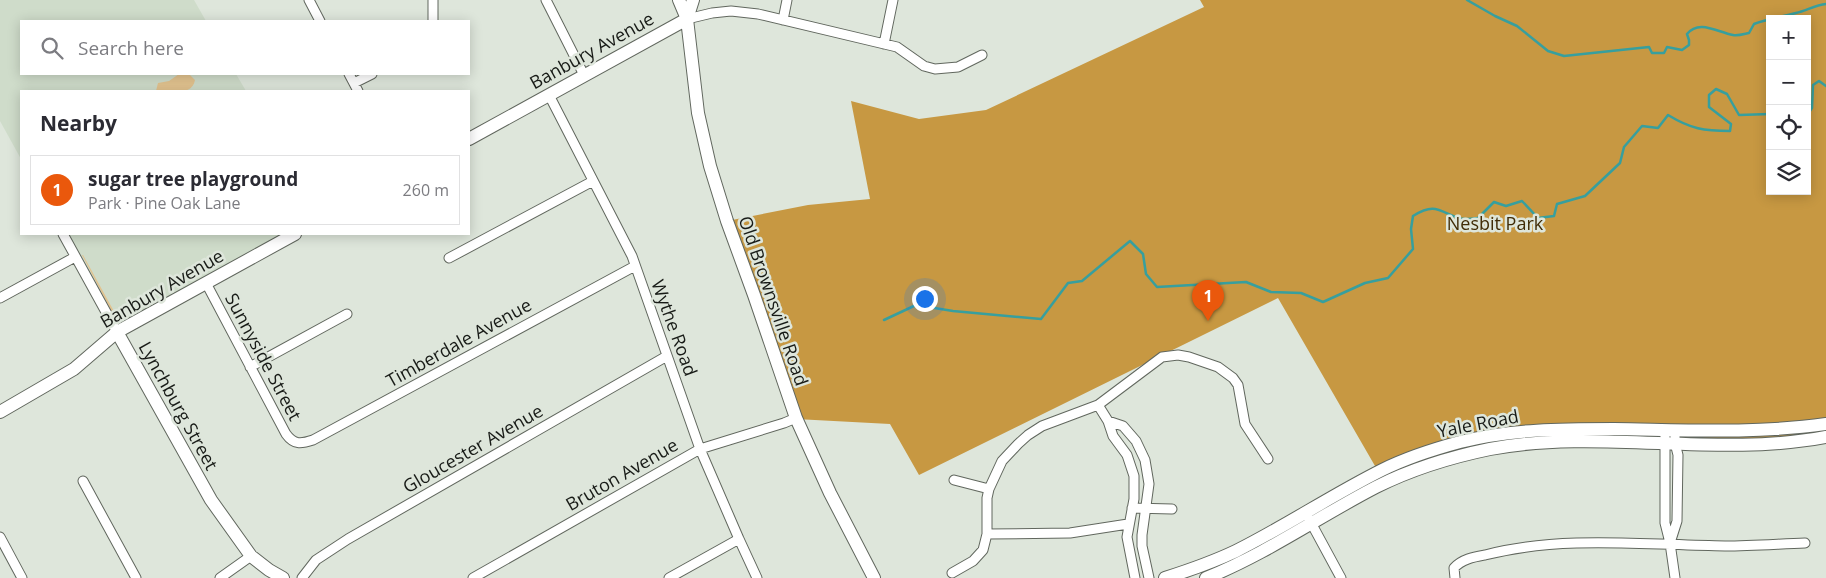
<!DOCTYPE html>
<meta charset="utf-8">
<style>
body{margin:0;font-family:"Open Sans",sans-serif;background:#f7f7f7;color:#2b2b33}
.controls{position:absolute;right:15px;top:15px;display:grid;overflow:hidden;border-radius:0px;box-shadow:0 2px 12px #0003}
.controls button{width:45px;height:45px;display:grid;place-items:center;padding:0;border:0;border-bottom:1px solid #e1e1e2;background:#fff;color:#2b2b33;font:25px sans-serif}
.you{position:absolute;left:924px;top:298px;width:18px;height:18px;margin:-12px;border:4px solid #fff;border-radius:50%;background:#1a73e8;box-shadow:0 0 0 8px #1a73e833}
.badge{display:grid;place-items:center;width:32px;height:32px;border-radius:50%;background:#ea580c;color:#fff;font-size:16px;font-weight:700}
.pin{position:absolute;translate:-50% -41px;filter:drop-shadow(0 1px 2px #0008)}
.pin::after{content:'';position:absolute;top:26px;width:18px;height:15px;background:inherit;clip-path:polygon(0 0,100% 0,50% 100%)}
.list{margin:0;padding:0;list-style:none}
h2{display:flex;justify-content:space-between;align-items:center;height:65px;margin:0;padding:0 20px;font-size:21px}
h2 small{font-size:16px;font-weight:400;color:#7c7c81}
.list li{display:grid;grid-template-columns:32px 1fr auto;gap:15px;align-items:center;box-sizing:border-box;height:70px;margin:0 10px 10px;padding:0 10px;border:1px solid #e1e1e2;border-radius:0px}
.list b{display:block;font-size:19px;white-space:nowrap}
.list p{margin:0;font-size:16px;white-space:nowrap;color:#7c7c81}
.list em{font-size:16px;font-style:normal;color:#7c7c81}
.icon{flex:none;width:28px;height:28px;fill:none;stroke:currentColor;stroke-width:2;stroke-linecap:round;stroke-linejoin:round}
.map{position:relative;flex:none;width:1826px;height:578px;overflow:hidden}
.search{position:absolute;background:#fff;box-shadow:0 2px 12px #0003;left:20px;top:20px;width:450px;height:55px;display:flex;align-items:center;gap:12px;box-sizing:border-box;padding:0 18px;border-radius:0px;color:#7c7c81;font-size:19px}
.panel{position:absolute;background:#fff;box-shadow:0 2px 12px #0003;left:20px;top:90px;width:450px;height:145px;border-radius:0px}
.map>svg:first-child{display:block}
</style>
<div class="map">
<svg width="1826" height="578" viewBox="0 0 1826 578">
<rect width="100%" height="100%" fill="#dee6db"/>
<path fill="#cfdcca" d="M0 0H194L206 21H21V74H236L246 91H21V159L0 121Z
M63 234H295L117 332Z"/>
<path fill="#e2c38f" d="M179 74H189L195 80C192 97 169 91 156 91L158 83 169 81Z
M82 255H83L116 315 112 312Z"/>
<path fill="#c79842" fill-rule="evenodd" d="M1200 0H1826V439L1541 444 1486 452 1386 485 1278 298 919 475 890 424 796 419 727 221 808 205 870 199 851 101 919 119 986 110 1204 7ZM1770 19H1807V191H1770Z"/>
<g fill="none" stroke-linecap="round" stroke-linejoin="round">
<path stroke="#379f9e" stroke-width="2.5" d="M1467 0 1495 16 1517 26 1548 51 1564 56 1649 47 1652 53H1664L1667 47 1682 50 1689 45V40L1687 34C1699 19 1717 32 1733 35 1738 36 1744 34 1749 33L1754 24C1767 19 1782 17 1796 13 1806 11 1815 5 1826 4
M1807 115 1812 108 1813 85 1819 81 1826 86
M884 320 916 305 953 311 1041 319 1068 283 1082 281 1130 241 1143 254 1146 274 1157 287 1246 282 1271 292 1301 293 1323 302 1365 283 1388 278 1413 249 1411 229 1413 216C1434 203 1438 210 1458 218 1464 220 1472 219 1478 218L1494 202 1506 206 1522 201 1538 218 1554 216 1557 204 1585 196 1620 163 1624 147 1642 126 1658 128 1668 115C1691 129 1704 131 1730 131L1731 124 1709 107V95L1716 89 1727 94 1739 115 1770 114"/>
<g stroke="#61675e" stroke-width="11">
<path id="street" d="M309 0 320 21
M433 0V21
M546 0 584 75
M687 19 712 13 731 11 758 14 897 47 924 66 935 69 958 67 982 55
M783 20 787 0
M884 44 893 0
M349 74 358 91
M354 83 372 74
M549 95 632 256 700 449 739 539 757 578
M63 234 117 332
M449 258 593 181
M206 283 286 434C294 445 301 444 313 440L635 266
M0 298 75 257
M250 367 347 314
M1098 405 1108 421 1113 436 1127 455 1134 476V499L1127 537 1135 578
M1108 421 1123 426 1136 441 1145 460 1149 484 1142 535V546L1149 578
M1665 430V523L1670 543 1675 578
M954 480 989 489
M83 481 136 578
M1132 508 1172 509
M1309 519 1341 578
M987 534 1070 533 1128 524
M0 537 22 578
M1670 543 1677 521 1678 455 1675 443V430
M952 573 973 561 983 550 987 534V498L989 489 1002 461 1018 444 1028 435 1042 426 1098 405 1162 357 1178 355 1189 357 1218 367 1233 378 1238 385 1245 424 1268 459
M220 578 251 556
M302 578 316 560 348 539 667 356
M473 578 700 449 784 423 796 418
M669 578 739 539
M1455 578 1454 568C1462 559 1474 557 1485 555 1562 535 1646 545 1725 546 1751 546 1778 544 1805 543"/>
</g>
<g stroke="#61675e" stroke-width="14">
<path id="secondary" d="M679 0 687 19 698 113 710 166 727 221 754 295 796 418 830 493 874 578
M687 19 693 0
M469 139 687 19
M117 332 211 500 251 556 269 570 283 578
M0 412 74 369 117 332 295 234
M1165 578C1190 570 1213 562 1236 551 1286 526 1332 495 1382 470 1406 458 1434 449 1460 442 1511 429 1563 429 1614 429 1685 430 1755 434 1826 424
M1206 578C1266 554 1318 517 1376 487 1412 469 1451 457 1490 449 1601 428 1716 458 1826 437"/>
</g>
<use href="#street" stroke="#fff" stroke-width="9"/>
<use href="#secondary" stroke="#fff" stroke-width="12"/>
</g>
<g text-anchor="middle" stroke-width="5" stroke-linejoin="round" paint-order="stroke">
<g font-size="18" fill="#181b17" stroke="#dee6db">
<text transform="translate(592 51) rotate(-29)" y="6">Banbury Avenue</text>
<text transform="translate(162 289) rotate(-30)" y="6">Banbury Avenue</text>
<text transform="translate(773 301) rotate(71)" y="6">Old Brownsville Road</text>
<text transform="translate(674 328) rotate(70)" y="6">Wythe Road</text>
<text transform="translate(459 343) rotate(-29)" y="6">Timberdale Avenue</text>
<text transform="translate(263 357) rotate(62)" y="6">Sunnyside Street</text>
<text transform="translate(178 406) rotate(61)" y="6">Lynchburg Street</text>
<text transform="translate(1478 424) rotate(-11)" y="6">Yale Road</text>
<text transform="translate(473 449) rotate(-30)" y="6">Gloucester Avenue</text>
<text transform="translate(622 475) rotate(-30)" y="6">Bruton Avenue</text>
</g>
<g font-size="18" fill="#402c06" stroke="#dee6db">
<text x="1495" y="230">Nesbit Park</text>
</g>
</g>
</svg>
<div class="controls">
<button>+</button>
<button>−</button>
<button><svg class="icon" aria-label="locate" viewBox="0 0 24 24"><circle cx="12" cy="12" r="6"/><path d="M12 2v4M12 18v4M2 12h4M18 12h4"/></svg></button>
<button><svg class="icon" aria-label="layers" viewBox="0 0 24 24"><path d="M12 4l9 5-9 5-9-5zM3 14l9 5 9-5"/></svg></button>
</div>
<div class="you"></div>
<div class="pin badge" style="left:1208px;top:321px">1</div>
<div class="search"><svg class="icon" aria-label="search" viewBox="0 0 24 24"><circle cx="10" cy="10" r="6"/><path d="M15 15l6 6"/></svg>Search here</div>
<section class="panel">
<h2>Nearby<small></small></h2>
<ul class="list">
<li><span class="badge">1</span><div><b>sugar tree playground</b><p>Park · Pine Oak Lane</p></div><em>260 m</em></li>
</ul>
</section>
</div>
